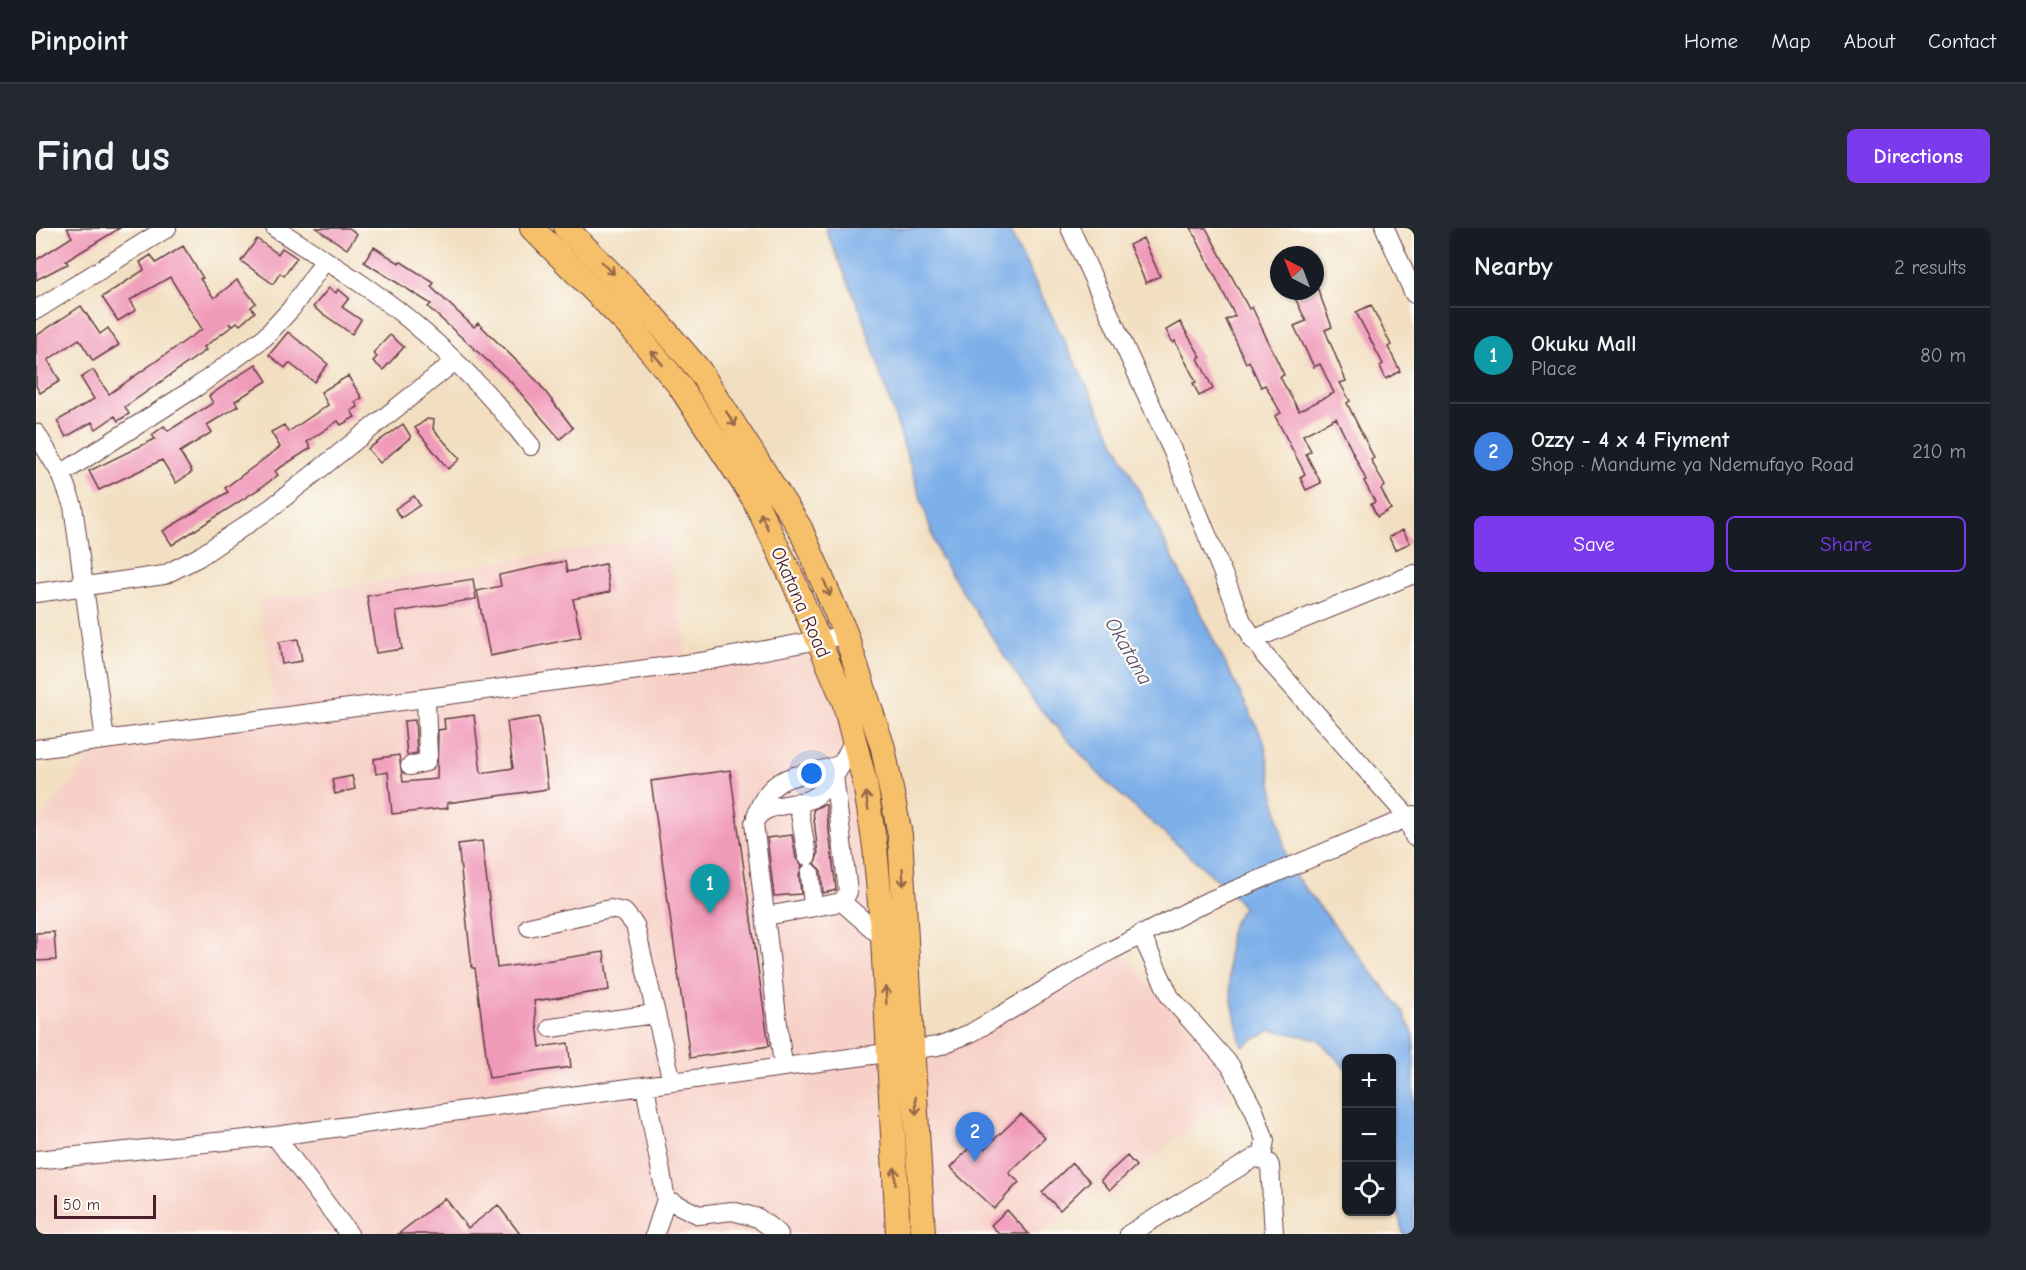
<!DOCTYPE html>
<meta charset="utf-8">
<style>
body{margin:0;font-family:"Comic Neue",sans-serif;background:#242831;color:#f1f3f6}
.controls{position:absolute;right:18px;bottom:18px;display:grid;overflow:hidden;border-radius:9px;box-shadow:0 2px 4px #0004}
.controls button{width:54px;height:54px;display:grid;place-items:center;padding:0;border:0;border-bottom:2px solid #363941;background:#171b24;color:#f1f3f6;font:30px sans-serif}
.compass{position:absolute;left:1234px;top:18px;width:54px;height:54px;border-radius:50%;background:#171b24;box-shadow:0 2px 4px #0004;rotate:318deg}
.scale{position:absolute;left:18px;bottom:15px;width:102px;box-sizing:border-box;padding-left:6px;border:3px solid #4a1f2b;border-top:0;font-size:16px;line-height:21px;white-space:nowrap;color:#4a1f2b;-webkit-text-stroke:4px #fdfcf7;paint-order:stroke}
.you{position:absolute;left:776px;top:546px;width:21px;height:21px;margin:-15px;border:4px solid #fff;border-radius:50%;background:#1a73e8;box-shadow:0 0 0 9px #1a73e833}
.badge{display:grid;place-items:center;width:39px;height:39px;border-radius:50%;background:#7c3aed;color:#fff;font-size:20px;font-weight:700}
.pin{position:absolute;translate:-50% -50px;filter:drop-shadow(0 2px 3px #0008)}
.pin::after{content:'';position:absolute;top:32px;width:21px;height:18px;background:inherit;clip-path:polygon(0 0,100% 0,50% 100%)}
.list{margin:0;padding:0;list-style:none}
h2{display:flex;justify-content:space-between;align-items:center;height:78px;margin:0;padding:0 24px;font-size:26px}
h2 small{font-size:20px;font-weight:400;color:#9ea1a6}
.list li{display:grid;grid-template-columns:39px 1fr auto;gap:18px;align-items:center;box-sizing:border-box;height:96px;padding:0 24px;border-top:2px solid #363941}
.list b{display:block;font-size:22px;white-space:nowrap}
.list p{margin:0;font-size:20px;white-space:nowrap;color:#9ea1a6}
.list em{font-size:20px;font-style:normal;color:#9ea1a6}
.actions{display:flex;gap:12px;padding:18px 24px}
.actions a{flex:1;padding:14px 0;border:2px solid #7c3aed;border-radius:9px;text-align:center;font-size:21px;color:#7c3aed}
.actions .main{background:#7c3aed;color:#fff}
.icon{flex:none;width:33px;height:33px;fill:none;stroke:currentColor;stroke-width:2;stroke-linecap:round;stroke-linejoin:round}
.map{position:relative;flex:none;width:1378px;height:1006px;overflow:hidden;border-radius:9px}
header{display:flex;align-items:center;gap:36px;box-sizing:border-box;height:84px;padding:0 30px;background:#171b24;border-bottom:2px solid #363941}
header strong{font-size:28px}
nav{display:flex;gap:33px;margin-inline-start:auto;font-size:21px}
.intro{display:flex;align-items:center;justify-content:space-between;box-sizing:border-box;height:144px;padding:0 36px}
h1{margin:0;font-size:42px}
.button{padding:15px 27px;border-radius:9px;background:#7c3aed;color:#fff;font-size:21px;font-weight:700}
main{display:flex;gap:36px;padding:0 36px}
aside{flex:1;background:#171b24;border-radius:9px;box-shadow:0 2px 4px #0004}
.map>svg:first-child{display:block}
</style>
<header>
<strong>Pinpoint</strong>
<nav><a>Home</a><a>Map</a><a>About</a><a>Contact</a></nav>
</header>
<div class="intro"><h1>Find us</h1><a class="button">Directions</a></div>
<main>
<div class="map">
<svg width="1378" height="1006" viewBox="0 0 1378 1006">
<rect width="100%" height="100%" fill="#fdfcf7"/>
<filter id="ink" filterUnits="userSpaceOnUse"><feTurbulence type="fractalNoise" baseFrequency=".0167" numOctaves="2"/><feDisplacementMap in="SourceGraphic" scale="12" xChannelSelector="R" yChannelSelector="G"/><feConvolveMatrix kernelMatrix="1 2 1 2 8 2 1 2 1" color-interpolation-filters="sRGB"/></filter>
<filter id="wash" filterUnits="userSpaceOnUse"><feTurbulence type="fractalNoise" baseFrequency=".008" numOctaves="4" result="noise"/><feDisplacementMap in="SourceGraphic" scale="24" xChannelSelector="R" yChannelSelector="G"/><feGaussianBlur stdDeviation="1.35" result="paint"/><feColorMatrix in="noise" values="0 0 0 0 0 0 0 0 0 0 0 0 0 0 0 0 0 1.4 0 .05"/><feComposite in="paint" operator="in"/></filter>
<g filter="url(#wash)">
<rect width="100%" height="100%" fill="#f2dfc1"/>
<path fill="#f7d1c7" d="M631 306 652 435 781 412 818 529 852 825 890 833 1087 725 1183 834 1195 873 1138 911 1073 971 1062 964 1004 1006H0V597L69 512 240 488 224 373Z"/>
<path fill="#7dafe9" stroke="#64678a" stroke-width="1.5" d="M789 0H972L1228 513 1252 639 1364 780 1378 807V1006H1367L1356 960V830H1310V841L1282 811 1235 802 1206 818C1197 783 1188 741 1194 705 1195 696 1203 687 1207 679L1194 663 1071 555 999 475 903 327 827 89Z"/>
<g id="blocks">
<path fill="#f09ab9" d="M31 0H84L30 33 32 36 27 38 0 52V32L36 9Z
M280 0H313L321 6 311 21Z
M1155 0H1170L1213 81 1216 79 1248 147 1244 149 1263 183 1298 165 1284 136 1278 139 1258 98 1270 93 1259 70 1279 63 1281 59 1296 99 1289 102 1310 153 1304 155 1314 173 1311 175 1338 230 1335 232 1349 258 1345 261 1355 281 1341 289 1335 276 1339 274 1328 253 1330 252 1300 190 1267 207 1275 223 1270 226 1285 255 1270 262 1264 249 1269 246 1239 188 1245 185 1229 157 1225 159 1213 133 1210 135 1190 92 1199 88Z
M1107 10 1124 48 1110 55 1093 17Z
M221 11 242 26 246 20 261 30 248 48 244 45 237 56 205 33Z
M147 18 167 50 164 51 178 70 201 52 220 75 215 79 219 84 204 97 201 94 196 98 193 95 195 99 168 119 170 122 89 179 93 186 82 193 79 188 60 201 56 194 30 209 21 193 58 171 45 150 57 142 73 166 166 101 134 49 94 72 100 82 82 93 66 69 108 42 104 34 115 27 120 35Z
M338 19 363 35 364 33 398 55 395 59 438 99 442 95 501 153 537 200 524 211 475 154 392 79 395 76 328 34Z
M293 60 300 65 302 61 313 70 306 79 325 92 316 106 277 79Z
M1335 77 1355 117 1352 119 1364 143 1350 151 1344 138 1347 136 1320 84Z
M45 78 64 106 72 100 83 117 57 133 43 111 12 132 24 153 4 165 0 158V108Z
M1144 94 1165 129 1162 130 1177 161 1163 168 1157 155 1160 154 1139 113 1137 115 1130 102Z
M252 104 292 136 278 154 253 135 249 140 233 127Z
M354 107 368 119 347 142 337 133 341 129 337 125Z
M220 136 231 153 199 173 202 178 171 197 176 204 144 224 156 244 140 255 126 232 63 262 53 243 119 211 116 207 128 198 132 203 177 175 173 168Z
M312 148 326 170 319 174 322 179 315 183 319 189 305 197 302 193 271 214 275 220 239 243 242 247 226 259 136 317 127 303 192 264 189 260 244 219 235 204 248 197 252 204 292 177 285 164Z
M391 191 398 192 397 201 424 231 412 241 379 200Z
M367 196 375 209 344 235 332 221Z
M378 268 384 277 365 290 359 281Z
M1367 302 1374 315 1359 322 1353 309Z
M529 333 531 344 569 336 574 364 537 371 545 409 454 428 441 363 465 358 463 347Z
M437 351 440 371 360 384 366 421 340 425 331 368Z
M262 411 266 433 246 436 243 414Z
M438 487 445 545 477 540 471 494 503 489 512 561 411 575 412 580 356 586 352 544 340 546 338 531 363 527 367 554 401 551 402 502 409 501 408 491Z
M379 492 381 525 371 527 368 493Z
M694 542 733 818 654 830 615 553Z
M316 548 319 561 299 566 296 552Z
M786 577H790L800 662 787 665 785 643 779 635 782 626 777 582Z
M756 607 760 630 766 638 763 647 765 666 738 668 731 610Z
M446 613 461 740 568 724 573 762 498 773 504 819 532 815 535 839 453 850 439 740H436L422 616Z
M18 704 20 732 0 733V705Z
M985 886 1009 910 973 945 983 954 958 981 914 940 940 913 948 921Z
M1091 928 1100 938 1074 962 1065 952Z
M1036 935 1054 953 1024 982 1006 964Z
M409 970 432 1000 462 977 484 1006H362Z
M971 982 980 992 993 1006H963L955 997Z"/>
</g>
</g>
<g filter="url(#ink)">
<use href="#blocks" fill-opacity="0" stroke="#633c42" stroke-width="1.5"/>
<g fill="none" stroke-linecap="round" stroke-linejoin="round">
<g stroke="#633c42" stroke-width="20">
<path id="minor" d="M239 0C285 30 333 58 375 93 419 130 460 173 495 218
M1034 0 1142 235 1206 393 1229 428 1372 589 1378 609
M1349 0 1378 66
M0 82 131 0
M0 205 25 246 37 278 69 512
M25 246 162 158 229 109 255 81 289 32
M0 365 128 347 163 329 235 280 418 134
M1216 412 1378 346
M0 521 664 434 810 407
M374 538 390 534 392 528 390 471
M762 574 771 628
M720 588C736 540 765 551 805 536
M774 645 777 679
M806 674 847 710
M730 688 806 674 812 664 798 547
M493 699 574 681 588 684 599 697 636 854
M1105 706 1134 769 1194 837 1218 882 1229 912 1226 931
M515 800 619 786
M747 838 718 595C725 574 758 579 775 571 796 561 809 529 819 510
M609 858 630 971 619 1006
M239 908 313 1006
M0 932 239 908 902 818 935 805 1074 723 1168 675 1378 587
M630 971 663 987 696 983 722 990 743 1006
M1093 1006 1220 929 1232 934 1234 938 1238 1006"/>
</g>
<g stroke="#633c42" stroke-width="26">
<path id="major" d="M496 0 598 103 643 157 718 271 757 352 808 473 829 555 839 619 847 710 862 1006
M530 0 616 87 663 142 764 300 810 407 847 520 864 607 887 1006"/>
</g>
<use href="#minor" stroke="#fff" stroke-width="18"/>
<use href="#major" stroke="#f6c06b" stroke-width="24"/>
</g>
<defs><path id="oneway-shaft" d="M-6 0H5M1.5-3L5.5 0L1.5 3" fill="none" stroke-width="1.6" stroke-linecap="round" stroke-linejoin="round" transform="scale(1.5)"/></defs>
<g stroke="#976748">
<use href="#oneway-shaft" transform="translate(572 40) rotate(45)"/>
<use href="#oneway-shaft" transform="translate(621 130) rotate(-130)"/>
<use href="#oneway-shaft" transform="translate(695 191) rotate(57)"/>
<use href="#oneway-shaft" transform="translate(728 293) rotate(-115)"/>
<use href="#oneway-shaft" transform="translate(791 360) rotate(69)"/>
<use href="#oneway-shaft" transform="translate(831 573) rotate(-98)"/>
<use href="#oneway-shaft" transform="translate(867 649) rotate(87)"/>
<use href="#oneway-shaft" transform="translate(850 767) rotate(-92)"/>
<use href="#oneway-shaft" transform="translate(880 878) rotate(87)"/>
<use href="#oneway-shaft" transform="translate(859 948) rotate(-93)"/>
</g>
</g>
<g text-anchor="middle" stroke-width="4.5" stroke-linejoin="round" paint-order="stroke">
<g font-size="20" fill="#4a1f2b" stroke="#fdfcf7">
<text transform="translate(765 374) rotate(66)" y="7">Okatana Road</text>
</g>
<g font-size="21" font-style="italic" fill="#5c516e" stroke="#fdfcf7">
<text transform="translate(1093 423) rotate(60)" y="7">Okatana</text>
</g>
</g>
</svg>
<div class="controls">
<button>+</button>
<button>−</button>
<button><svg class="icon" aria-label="locate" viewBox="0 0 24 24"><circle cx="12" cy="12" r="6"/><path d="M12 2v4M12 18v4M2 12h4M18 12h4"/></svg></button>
</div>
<svg class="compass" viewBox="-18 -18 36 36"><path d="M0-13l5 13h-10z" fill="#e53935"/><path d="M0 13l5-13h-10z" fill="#9ea1a6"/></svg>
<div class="scale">50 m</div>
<div class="you"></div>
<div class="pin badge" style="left:674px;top:686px;background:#0f9aa8">1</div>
<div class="pin badge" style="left:939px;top:934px;background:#3f7fe0">2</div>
</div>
<aside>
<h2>Nearby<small>2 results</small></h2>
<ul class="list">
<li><span class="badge" style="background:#0f9aa8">1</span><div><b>Okuku Mall</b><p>Place</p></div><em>80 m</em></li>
<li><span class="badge" style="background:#3f7fe0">2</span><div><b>Ozzy - 4 x 4 Fiyment</b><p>Shop · Mandume ya Ndemufayo Road</p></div><em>210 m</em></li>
</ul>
<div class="actions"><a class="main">Save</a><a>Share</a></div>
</aside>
</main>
